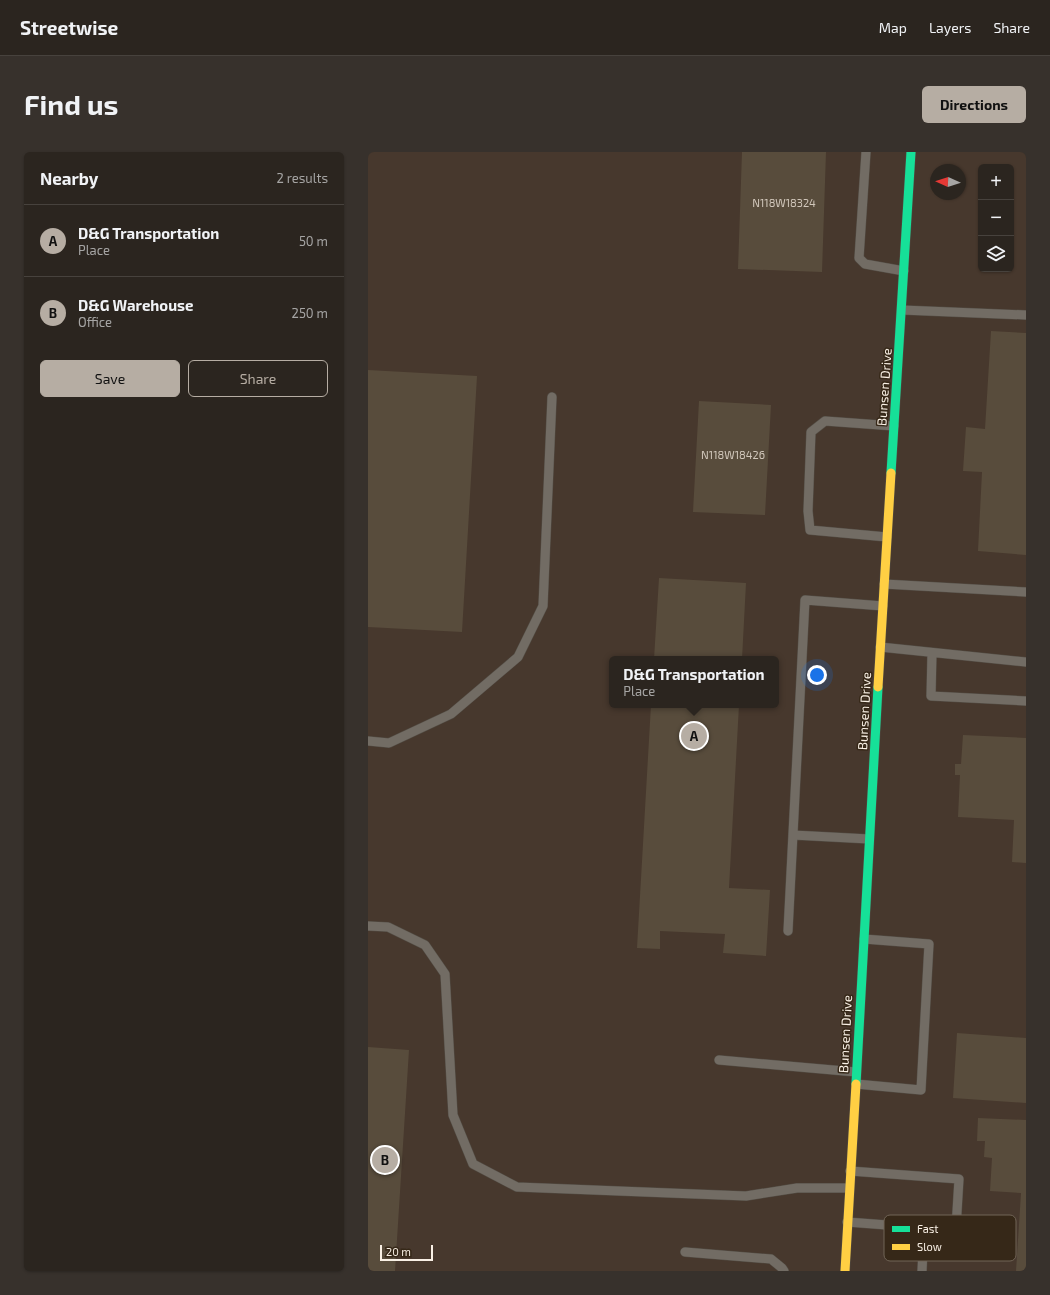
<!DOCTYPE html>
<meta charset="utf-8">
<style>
body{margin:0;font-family:"Exo 2",sans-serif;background:#37312c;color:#f1f3f6}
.controls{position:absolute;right:12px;top:12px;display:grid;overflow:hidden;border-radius:6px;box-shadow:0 1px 3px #0004}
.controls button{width:36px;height:36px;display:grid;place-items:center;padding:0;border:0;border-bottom:1px solid #47423d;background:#2b251f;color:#f1f3f6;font:20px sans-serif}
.compass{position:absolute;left:562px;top:12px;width:36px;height:36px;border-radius:50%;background:#2b251f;box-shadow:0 1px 3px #0004;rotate:273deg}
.scale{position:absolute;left:12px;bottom:10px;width:53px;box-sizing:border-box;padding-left:4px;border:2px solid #f9f0e5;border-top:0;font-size:11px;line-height:14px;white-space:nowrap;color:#f9f0e5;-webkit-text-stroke:3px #362818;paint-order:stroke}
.you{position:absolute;left:449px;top:523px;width:14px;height:14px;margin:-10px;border:3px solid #fff;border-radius:50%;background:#1a73e8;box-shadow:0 0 0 6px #1a73e833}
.badge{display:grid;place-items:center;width:26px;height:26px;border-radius:50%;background:#b6ada3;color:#111;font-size:13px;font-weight:700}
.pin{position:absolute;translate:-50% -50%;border:2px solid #fff;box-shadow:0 1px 4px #0006}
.popup{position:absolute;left:241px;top:504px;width:170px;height:52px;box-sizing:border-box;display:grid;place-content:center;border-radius:6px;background:#2b251f;filter:drop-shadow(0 1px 3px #0005);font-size:13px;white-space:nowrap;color:#a6a5a4}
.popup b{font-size:15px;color:#f1f3f6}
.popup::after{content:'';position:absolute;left:50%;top:100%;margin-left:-8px;border:8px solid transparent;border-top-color:#2b251f}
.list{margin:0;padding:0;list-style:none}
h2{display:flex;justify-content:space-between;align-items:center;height:52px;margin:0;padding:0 16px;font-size:17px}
h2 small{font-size:13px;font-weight:400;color:#a6a5a4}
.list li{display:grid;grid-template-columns:26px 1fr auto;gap:12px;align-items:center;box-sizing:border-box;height:72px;padding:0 16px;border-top:1px solid #47423d}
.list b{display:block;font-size:15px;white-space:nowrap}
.list p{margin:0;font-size:13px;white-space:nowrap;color:#a6a5a4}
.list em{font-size:13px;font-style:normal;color:#a6a5a4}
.actions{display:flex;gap:8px;padding:12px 16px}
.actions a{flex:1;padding:9px 0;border:1px solid #b6ada3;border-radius:6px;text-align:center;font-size:14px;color:#b6ada3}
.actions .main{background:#b6ada3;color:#111}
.icon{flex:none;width:22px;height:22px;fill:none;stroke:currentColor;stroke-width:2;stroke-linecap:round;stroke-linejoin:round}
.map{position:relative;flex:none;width:658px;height:1119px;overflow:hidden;border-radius:6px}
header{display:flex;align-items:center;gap:24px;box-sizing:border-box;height:56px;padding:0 20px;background:#2b251f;border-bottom:1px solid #47423d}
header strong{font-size:19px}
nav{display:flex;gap:22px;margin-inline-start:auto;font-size:14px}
.intro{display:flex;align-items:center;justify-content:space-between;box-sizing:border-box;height:96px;padding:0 24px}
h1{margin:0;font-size:28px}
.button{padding:10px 18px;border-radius:6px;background:#b6ada3;color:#111;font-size:14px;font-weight:700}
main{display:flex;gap:24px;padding:0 24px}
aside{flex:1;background:#2b251f;border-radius:6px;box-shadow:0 1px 3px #0004}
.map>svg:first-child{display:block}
</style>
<header>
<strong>Streetwise</strong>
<nav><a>Map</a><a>Layers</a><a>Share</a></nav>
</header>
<div class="intro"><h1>Find us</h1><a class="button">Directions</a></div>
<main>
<aside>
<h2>Nearby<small>2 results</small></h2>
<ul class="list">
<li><span class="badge">A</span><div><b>D&amp;G Transportation</b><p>Place</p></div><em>50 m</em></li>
<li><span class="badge">B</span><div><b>D&amp;G Warehouse</b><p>Office</p></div><em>250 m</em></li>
</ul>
<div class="actions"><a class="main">Save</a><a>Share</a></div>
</aside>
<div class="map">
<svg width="658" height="1119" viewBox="0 0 658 1119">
<rect width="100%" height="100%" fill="#393129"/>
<path fill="#47382d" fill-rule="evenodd" d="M0 0H658V1119H0ZM613 15H643V117H613ZM568 18H592V42H568ZM244 507H408V553H244Z"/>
<path fill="#584c3c" d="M374 0H458L454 120 370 117Z
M623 179 658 181V403L610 399 614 320 595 319 598 275 617 277Z
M0 218 109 224 94 480 0 475Z
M331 249 403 253 397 363 325 360Z
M291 426 378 431 374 507H286Z
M283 553H371L361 736 402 738 398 804 355 801 357 782 292 779V797L269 796Z
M595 583 658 586V711L644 710 646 668 590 665 592 623H587V612H593Z
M589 881 658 886V951L585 946Z
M0 895 41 898 27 1119H0Z
M610 966 658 968V1119H648L653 1041 622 1039 624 1006 616 1005 617 989H609Z"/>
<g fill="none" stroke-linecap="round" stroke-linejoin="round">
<g stroke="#534d45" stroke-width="10">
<path id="lane" d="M498 0 491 106 497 112 536 119
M534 158 658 163
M519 385 442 378 440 359 443 280 457 269 526 274
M516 432 658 440
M512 495 658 510
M564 501 563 544 658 549
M0 589 21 591 83 562 150 505 175 454 184 245
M425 683 501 687
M0 774 20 775 57 793 77 822 85 963 105 1012 149 1035 378 1044 429 1036H481
M420 779 437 448 515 454
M351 908 488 920
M488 932 553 938 561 792 496 787
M482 1019 591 1027 588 1076
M479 1070 559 1076
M317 1100 403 1107 414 1116 416 1119
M554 1119 556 1076 631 1077"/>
</g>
<g stroke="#534d45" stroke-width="10">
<path id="fast" d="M523 321 543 0
M488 932 510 535"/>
</g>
<g stroke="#534d45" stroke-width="10">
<path id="slow" d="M510 535 523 321
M477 1119 488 932"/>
</g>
<use href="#lane" stroke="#726c64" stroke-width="9"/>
<use href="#fast" stroke="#16e098" stroke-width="9"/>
<use href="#slow" stroke="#ffcf43" stroke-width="9"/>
</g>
<g text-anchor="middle" stroke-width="3" stroke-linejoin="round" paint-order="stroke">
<g font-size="11" fill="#d1c7bb">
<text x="416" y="55">N118W18324</text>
<text x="365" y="307">N118W18426</text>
</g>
<g font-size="13" fill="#f9f0e5" stroke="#362818">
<text transform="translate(516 235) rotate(-86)" y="5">Bunsen Drive</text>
<text transform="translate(496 559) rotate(-87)" y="5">Bunsen Drive</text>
<text transform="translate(477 882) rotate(-87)" y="5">Bunsen Drive</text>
</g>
</g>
<rect x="516" y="1063" width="132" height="46" rx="6" fill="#362818" stroke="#706456" stroke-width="1"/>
<rect x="524" y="1074" width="18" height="6" fill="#16e098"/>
<rect x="524" y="1092" width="18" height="6" fill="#ffcf43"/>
<g font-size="11" fill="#f9f0e5">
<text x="549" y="1081">Fast</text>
<text x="549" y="1099">Slow</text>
</g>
</svg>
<div class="controls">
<button>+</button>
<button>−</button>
<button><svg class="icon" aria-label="layers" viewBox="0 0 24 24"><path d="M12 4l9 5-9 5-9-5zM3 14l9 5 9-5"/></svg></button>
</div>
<svg class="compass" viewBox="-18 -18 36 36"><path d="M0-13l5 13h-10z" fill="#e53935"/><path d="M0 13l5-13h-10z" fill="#a6a5a4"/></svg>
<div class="scale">20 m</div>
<div class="you"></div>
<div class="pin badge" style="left:326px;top:584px">A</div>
<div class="popup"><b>D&amp;G Transportation</b>Place</div>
<div class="pin badge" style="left:17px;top:1008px">B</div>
</div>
</main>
